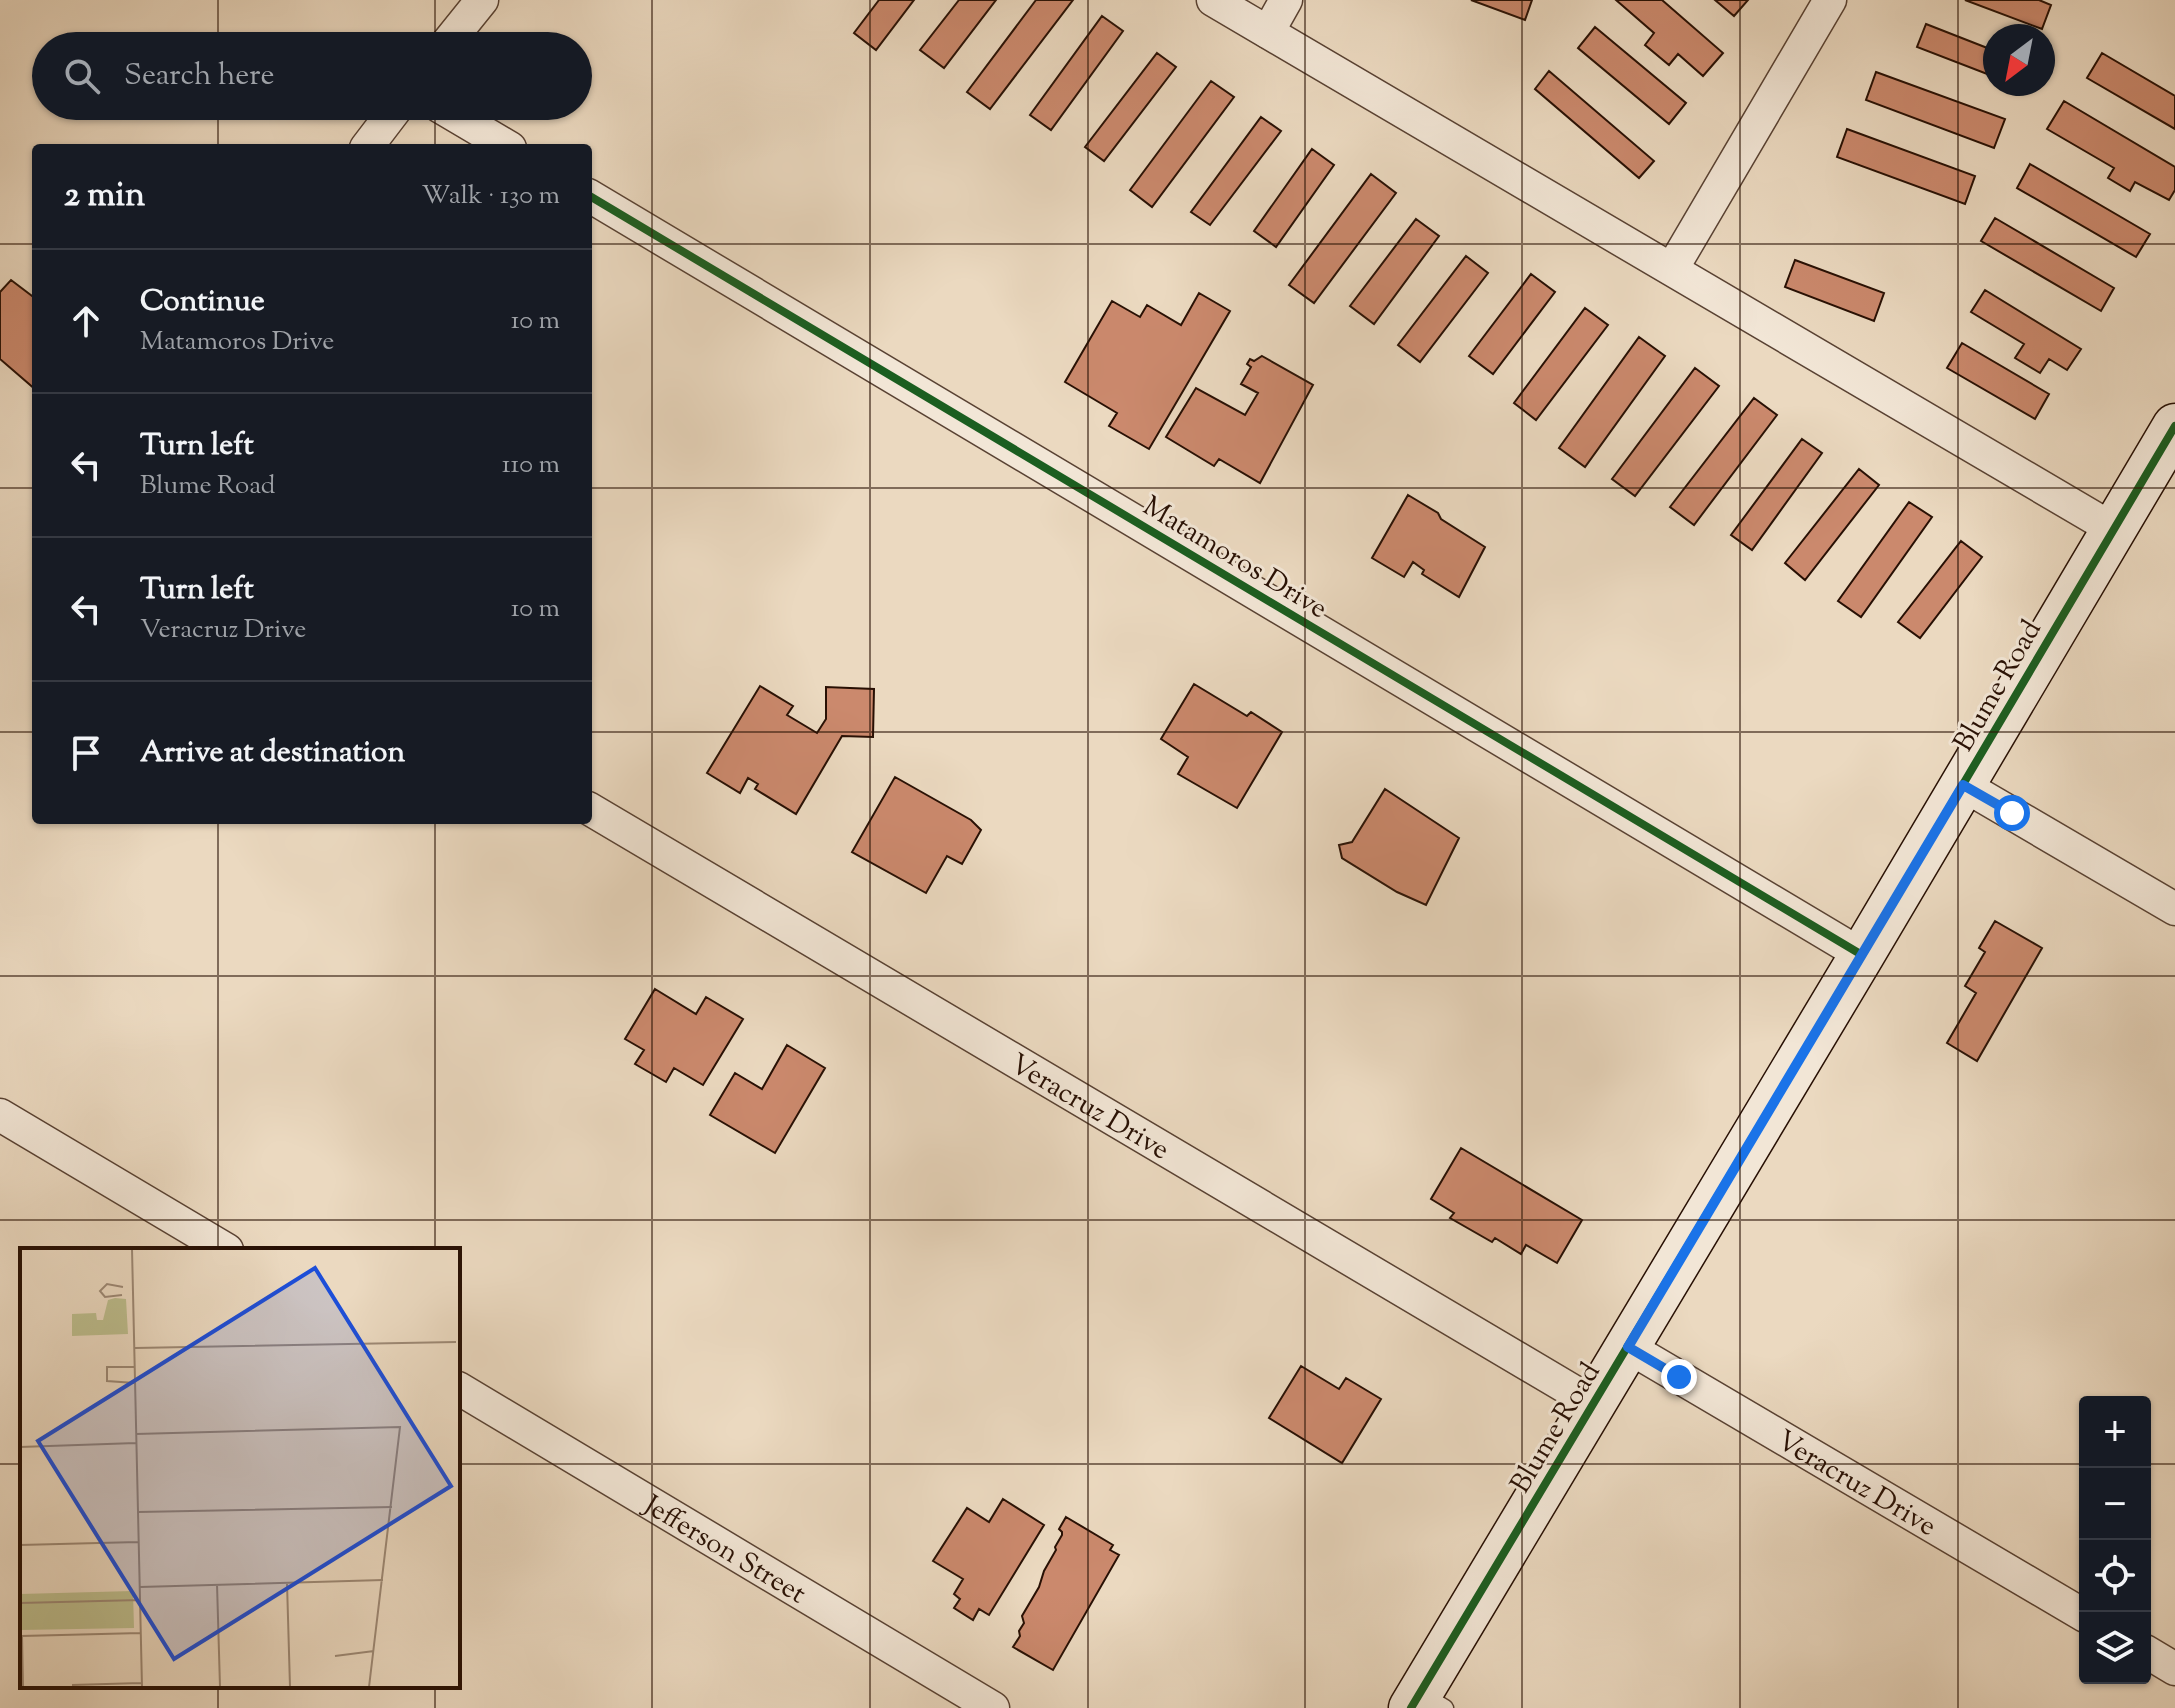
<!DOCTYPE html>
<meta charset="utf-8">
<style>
body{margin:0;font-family:"Sorts Mill Goudy",serif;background:#242831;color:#f1f3f6}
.controls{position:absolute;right:24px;bottom:24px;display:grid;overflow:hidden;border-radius:8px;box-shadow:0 2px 6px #0004}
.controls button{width:72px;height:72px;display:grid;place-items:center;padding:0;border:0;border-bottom:2px solid #363941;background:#171b24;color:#f1f3f6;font:40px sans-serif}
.compass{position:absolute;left:1983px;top:24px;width:72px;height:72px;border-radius:50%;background:#171b24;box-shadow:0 2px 6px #0004;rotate:212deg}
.stop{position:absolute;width:24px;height:24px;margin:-18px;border:6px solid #1a73e8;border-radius:50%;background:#fff}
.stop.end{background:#1a73e8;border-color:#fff;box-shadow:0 2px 8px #0008}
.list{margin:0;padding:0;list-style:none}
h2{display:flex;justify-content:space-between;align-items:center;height:104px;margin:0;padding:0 32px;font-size:34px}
h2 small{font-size:26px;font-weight:400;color:#9ea1a6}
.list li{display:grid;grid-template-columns:52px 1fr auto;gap:24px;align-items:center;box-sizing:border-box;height:144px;padding:0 32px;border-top:2px solid #363941}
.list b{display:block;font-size:30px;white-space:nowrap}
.list p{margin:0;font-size:26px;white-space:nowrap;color:#9ea1a6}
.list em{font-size:26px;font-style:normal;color:#9ea1a6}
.icon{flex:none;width:44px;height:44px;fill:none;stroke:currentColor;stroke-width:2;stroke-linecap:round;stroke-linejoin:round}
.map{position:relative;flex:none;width:2175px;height:1708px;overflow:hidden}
.search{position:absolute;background:#171b24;box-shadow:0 2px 6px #0004;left:32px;top:32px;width:560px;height:88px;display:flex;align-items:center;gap:20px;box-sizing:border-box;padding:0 28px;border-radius:44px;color:#9ea1a6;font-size:30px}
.panel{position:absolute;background:#171b24;box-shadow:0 2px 6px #0004;left:32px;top:144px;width:560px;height:680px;border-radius:8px}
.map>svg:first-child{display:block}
</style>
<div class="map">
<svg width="2175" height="1708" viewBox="0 0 2175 1708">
<rect width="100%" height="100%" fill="#ebd9c0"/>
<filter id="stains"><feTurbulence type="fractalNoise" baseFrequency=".0025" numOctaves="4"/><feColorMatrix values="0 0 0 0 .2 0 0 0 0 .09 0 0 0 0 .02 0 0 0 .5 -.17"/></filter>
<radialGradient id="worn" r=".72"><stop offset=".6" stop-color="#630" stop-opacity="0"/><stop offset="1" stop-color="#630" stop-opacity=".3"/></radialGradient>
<path fill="#cb896d" stroke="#281004" stroke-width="2" d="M879 0H914L876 50 854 33Z
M959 0H996L944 68 920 50Z
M1036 0H1073L990 109 967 92Z
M1471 0H1532L1525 20Z
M1616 0H1662L1723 53 1703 76 1678 54 1669 65 1645 45 1654 33Z
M1715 0H1748L1734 16Z
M1965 0H2039L2051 5 2042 29Z
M1102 16 1123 31 1051 130 1030 115Z
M1926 24 1995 51V77L1917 47Z
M1595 27 1686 103 1669 124 1578 48Z
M1157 53 1176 67 1104 161 1085 147Z
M2102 53 2175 96V129L2087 78Z
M1549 71 1654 161 1639 178 1535 89Z
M1876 72 2005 119 1994 148 1866 100Z
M1211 81 1234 97 1152 207 1130 190Z
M2064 101 2175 167V190L2169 200 2135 182 2130 191 2108 178 2114 168 2047 129Z
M1261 117 1281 131 1210 225 1191 212Z
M1847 129 1975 176 1965 204 1837 157Z
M1312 149 1334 165 1276 247 1254 231Z
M2030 164 2150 234 2136 257 2017 188Z
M1371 174 1396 193 1314 303 1289 285Z
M1995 218 2114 288 2101 311 1981 241Z
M1416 219 1439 236 1374 324 1350 306Z
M1466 256 1488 273 1420 362 1398 345Z
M1795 260 1884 293 1874 321 1785 287Z
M1531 274 1555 292 1493 374 1469 356Z
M11 280 36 299V390L0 359V292Z
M1985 290 2081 349 2067 370 2049 359 2040 373 2015 358 2024 344 1971 312Z
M1199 293 1230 311 1149 449 1109 426 1117 413 1065 382 1112 301 1140 317 1147 305 1181 325Z
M1585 308 1608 325 1536 420 1514 403Z
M1639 337 1665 356 1585 467 1559 448Z
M1962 343 2049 394 2035 419 1947 368Z
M1262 356 1313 385 1260 483 1219 459 1214 466 1166 437 1196 388 1245 415 1258 393 1241 384 1251 367 1247 364 1250 359 1254 361Z
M1695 368 1719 386 1635 496 1612 479Z
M1754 398 1777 415 1694 525 1670 507Z
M1802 439 1822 453 1752 550 1731 535Z
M1859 469 1879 485 1805 580 1785 563Z
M1408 495 1438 513 1441 519 1485 547 1459 597 1422 574 1424 570 1413 562 1404 577 1372 558Z
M1909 502 1932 517 1861 617 1838 601Z
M1961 541 1982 557 1920 638 1898 622Z
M1194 684 1247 716 1251 712 1282 732 1237 808 1178 774 1188 757 1161 739Z
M760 686 793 706 787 715 817 733 826 719V687L874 689 873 737 842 736 796 814 755 789 758 784 748 778 740 793 707 773Z
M895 777 971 820 981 830 962 864 947 856 926 893 852 852Z
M1385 789 1459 838 1426 905 1397 892 1342 858 1339 845 1352 842Z
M1995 921 2042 948 1977 1061 1947 1043 1976 993 1965 986 1985 952 1979 948Z
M655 989 696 1014 706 997 743 1019 703 1085 674 1068 666 1082 635 1064 644 1050 625 1039Z
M787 1045 825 1068 775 1153 710 1115 735 1073 762 1089Z
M1461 1148 1582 1220 1557 1263 1526 1245 1521 1254 1495 1238 1492 1242 1450 1218 1454 1213 1431 1199Z
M1301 1366 1339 1389 1346 1378 1381 1399 1342 1463 1269 1418Z
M1003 1499 1044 1525 989 1615 979 1609 973 1620 954 1608 960 1599 954 1594 963 1579 933 1561 967 1508 989 1522Z
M1066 1517 1113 1545 1110 1550 1119 1555 1053 1670 1013 1647 1020 1636 1019 1631 1024 1623 1022 1616 1039 1587 1044 1571 1056 1550 1055 1547 1062 1535V1532L1059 1529Z"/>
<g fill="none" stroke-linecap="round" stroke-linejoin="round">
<g stroke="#594233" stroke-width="19">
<path id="lane" d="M1422 1694 1445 1708"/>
</g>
<g stroke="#594233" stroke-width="35">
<g id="street">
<path d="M1213 0 2113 529"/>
<path d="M1268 32 1286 0"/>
<path d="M445 46 482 0"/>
<path d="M439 106 510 148"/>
<path d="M366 148 398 106"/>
<path d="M588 195 1862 955"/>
<path d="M1672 269 1830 0"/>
<path d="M1963 785 2175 909"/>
<path id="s1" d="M588 808 1593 1403"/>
<path d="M0 1115 227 1250"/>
<path id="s2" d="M1628 1347 2085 1616"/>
<path id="s3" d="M458 1388 993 1708"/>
<path d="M2145 1651 2175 1669"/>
</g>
</g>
<g stroke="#281004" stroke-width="47">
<path id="secondary" d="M1411 1708 1862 955 2175 426"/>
</g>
<use href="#lane" stroke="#f2e6d6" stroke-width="16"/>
<use href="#street" stroke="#f2e6d6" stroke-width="32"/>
<use href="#secondary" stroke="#f2e6d6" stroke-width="44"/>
<g stroke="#f2e6d6" stroke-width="13">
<path id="cycleway" d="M588 195 1862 955
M1411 1708 1862 955 2175 426"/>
</g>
<use href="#cycleway" stroke="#1b5e20" stroke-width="8"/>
</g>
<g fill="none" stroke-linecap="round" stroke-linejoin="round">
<path stroke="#1a73e8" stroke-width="10" d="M1679 1377 1628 1347 1963 785 2012 813"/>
</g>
<path fill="none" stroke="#281004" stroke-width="2" stroke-opacity="0.55" d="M218 0V46M435 0V46M652 0V1708M870 0V1708M1088 0V1708M1305 0V1708M1522 0V1708M1740 0V1708M1958 0V1708M218 106V148M435 106V148M0 244H36M588 244H2175M0 488H36M588 488H2175M0 732H36M588 732H2175M218 820V1250M435 820V1250M0 976H2175M0 1220H2175M0 1464H22M458 1464H2085M2145 1464H2175M218 1686V1708M435 1686V1708"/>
<g text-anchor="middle" stroke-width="6" stroke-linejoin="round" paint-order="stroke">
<g font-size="28" fill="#281004" stroke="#f2e6d6">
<text transform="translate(1236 556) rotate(31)" y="10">Matamoros Drive</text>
<text transform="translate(1996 685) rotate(-60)" y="10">Blume Road</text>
<text dy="10" stroke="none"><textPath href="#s1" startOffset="584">Veracruz Drive</textPath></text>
<text transform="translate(1554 1427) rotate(-59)" y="10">Blume Road</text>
<text dy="10" stroke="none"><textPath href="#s2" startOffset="266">Veracruz Drive</textPath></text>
<text dy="10" stroke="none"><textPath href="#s3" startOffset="312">Jefferson Street</textPath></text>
</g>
</g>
<g transform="translate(20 1248)">
<rect width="440" height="440" fill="#ebd9c0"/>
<path d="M95 50 106 51 108 86 52 88V66L76 65 77 72H83L88 52ZM113 343 114 380 0 382V346Z" fill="#bdbe8e"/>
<path fill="none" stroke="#9d8975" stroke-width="2" d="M112 1 122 439M102 47 85 49 80 43 87 36 103 39M115 100 436 94M115 119H87V133L115 135M116 186 380 179 349 439M0 199 116 195M118 264 372 259M0 297 118 294M267 335 270 439M197 336 200 439M120 339 363 332M0 355 120 352M315 408 354 403M52 437 121 435M3 439 2 388 121 385"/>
<path fill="#1d4ed8" fill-opacity="0.15" stroke="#1d4ed8" stroke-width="4" d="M295 20 431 238 154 411 18 193Z"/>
<rect width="440" height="440" fill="none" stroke="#281004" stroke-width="4"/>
</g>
<rect width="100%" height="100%" filter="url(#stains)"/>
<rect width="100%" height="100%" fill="url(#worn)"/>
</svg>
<div class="controls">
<button>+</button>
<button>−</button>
<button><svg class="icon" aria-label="locate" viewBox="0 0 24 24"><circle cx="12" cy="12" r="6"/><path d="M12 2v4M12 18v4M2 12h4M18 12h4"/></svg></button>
<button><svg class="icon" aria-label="layers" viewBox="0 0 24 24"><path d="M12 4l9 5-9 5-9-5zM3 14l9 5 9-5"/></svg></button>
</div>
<svg class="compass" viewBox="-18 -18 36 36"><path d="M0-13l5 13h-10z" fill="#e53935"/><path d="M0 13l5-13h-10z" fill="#9ea1a6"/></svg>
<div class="stop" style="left:2012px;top:813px"></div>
<div class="stop end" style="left:1679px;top:1377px"></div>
<div class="search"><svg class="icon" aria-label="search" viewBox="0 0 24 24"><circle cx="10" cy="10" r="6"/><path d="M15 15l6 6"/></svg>Search here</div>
<section class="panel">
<h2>2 min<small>Walk · 130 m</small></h2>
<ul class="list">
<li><svg class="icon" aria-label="ahead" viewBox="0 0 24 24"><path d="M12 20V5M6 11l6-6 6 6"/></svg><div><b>Continue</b><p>Matamoros Drive</p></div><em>10 m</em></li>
<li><svg class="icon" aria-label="left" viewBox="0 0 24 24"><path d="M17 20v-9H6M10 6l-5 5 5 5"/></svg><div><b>Turn left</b><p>Blume Road</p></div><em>110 m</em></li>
<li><svg class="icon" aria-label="left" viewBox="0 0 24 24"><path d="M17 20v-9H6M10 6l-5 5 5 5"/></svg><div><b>Turn left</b><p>Veracruz Drive</p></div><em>10 m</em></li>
<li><svg class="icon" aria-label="arrive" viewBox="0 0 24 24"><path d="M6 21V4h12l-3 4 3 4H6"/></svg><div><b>Arrive at destination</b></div></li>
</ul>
</section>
</div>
